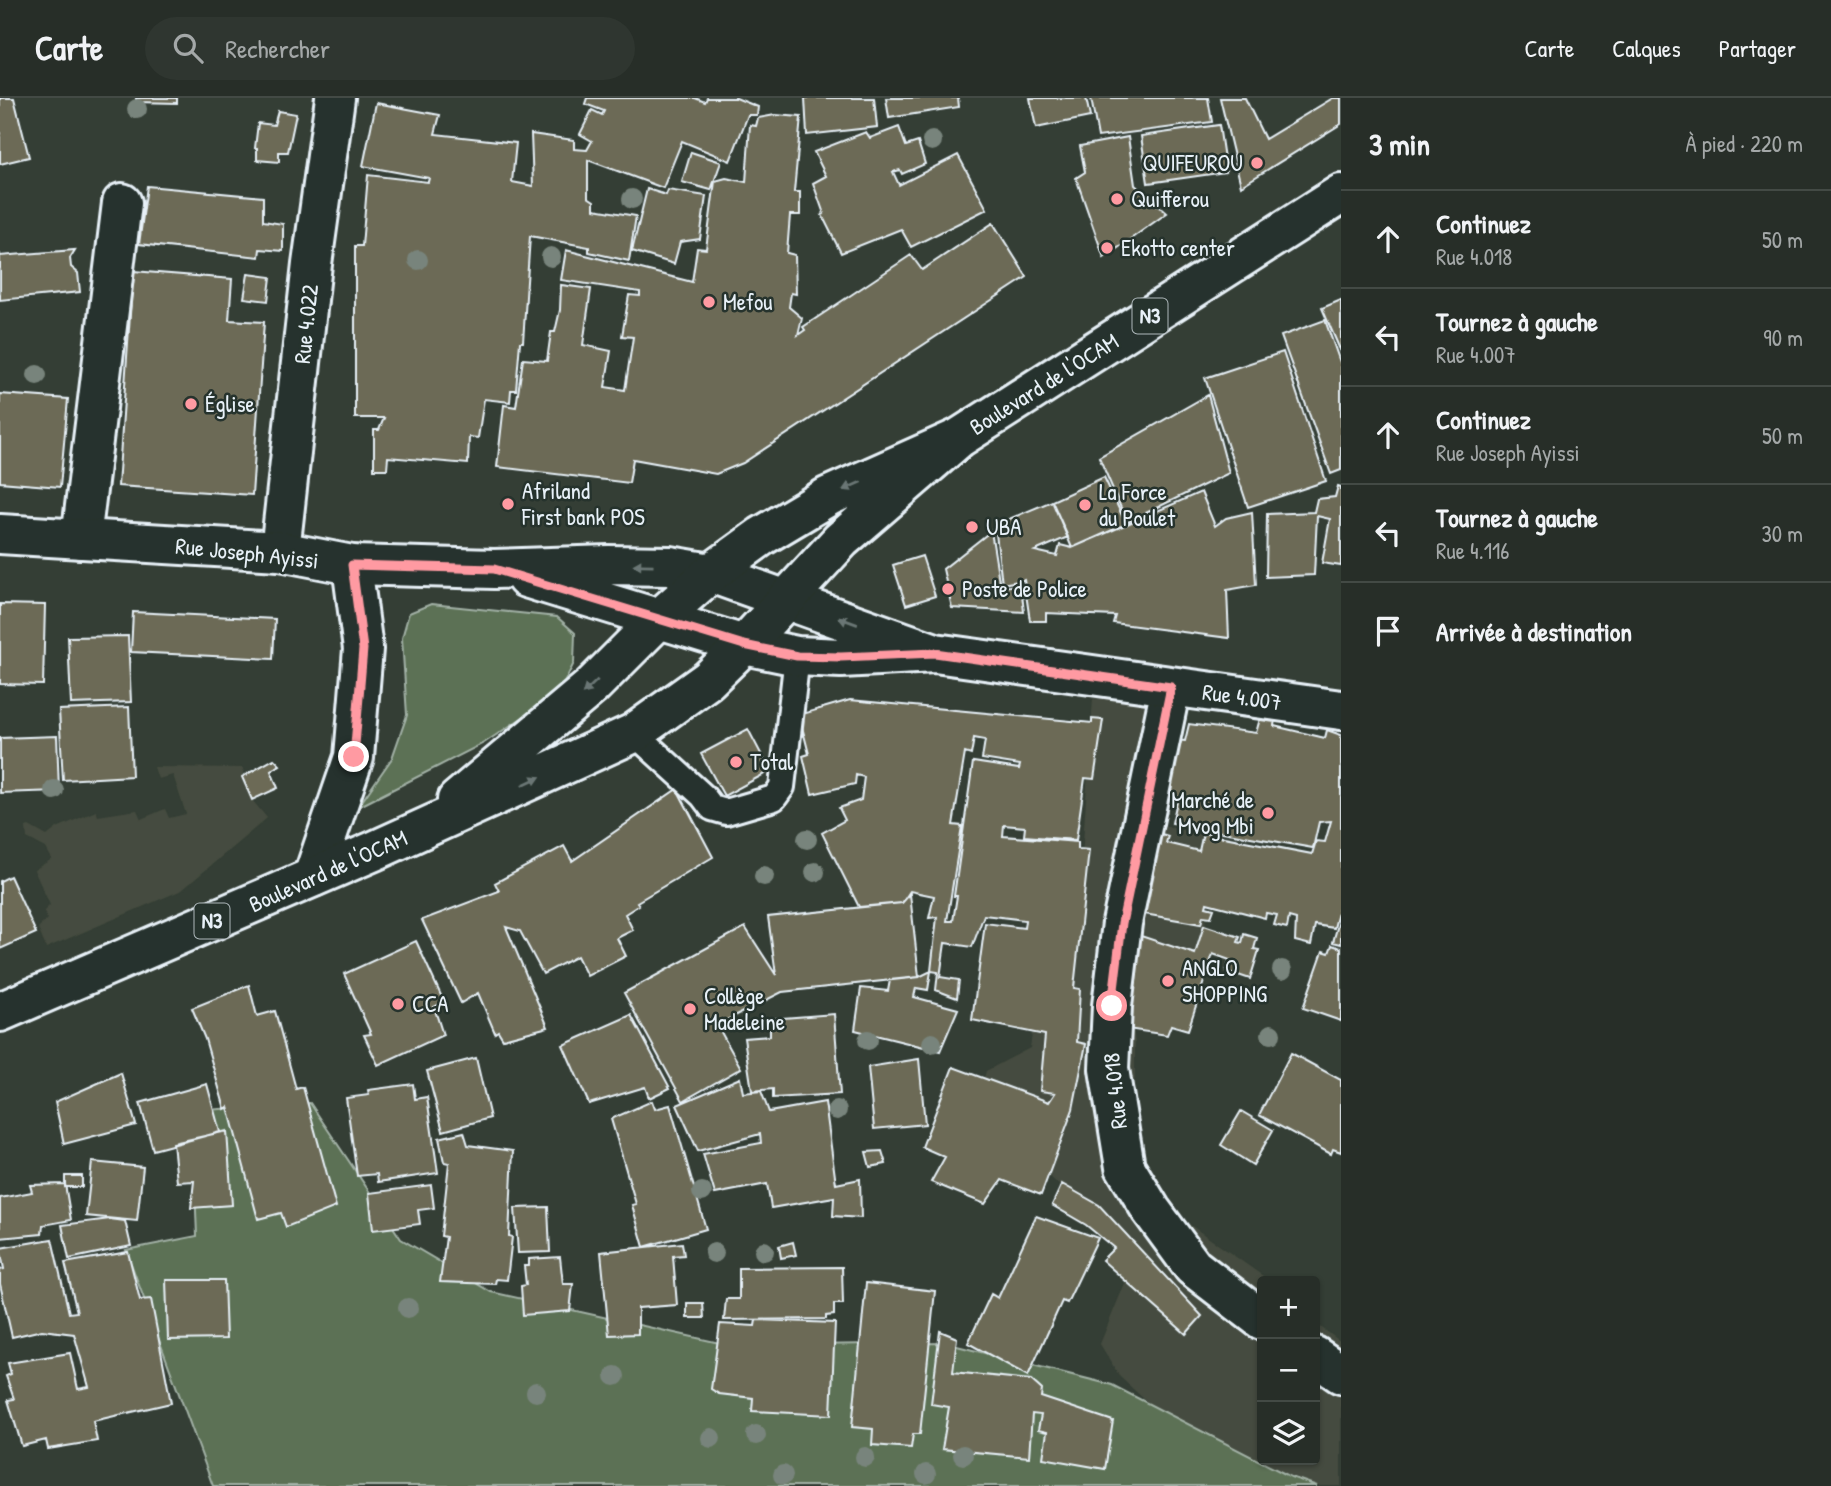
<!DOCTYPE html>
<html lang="fr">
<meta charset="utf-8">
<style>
body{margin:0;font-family:"Patrick Hand",sans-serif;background:#2f3630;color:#f1f3f6}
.controls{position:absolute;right:21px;bottom:21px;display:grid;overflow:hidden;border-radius:7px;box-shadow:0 2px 5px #0004}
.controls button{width:63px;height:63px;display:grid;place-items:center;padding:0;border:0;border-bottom:2px solid #434a45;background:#272e28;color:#f1f3f6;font:35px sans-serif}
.stop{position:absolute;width:21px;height:21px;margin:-16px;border:5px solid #ff9aa2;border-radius:50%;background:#fff}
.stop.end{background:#ff9aa2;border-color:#fff;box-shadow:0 2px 7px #0008}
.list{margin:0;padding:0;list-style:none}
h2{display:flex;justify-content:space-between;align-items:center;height:91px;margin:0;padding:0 28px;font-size:30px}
h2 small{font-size:23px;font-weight:400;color:#a4a8a8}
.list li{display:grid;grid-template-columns:46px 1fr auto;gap:21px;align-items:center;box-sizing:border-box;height:98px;padding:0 28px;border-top:2px solid #434a45}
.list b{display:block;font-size:26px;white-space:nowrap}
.list p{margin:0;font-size:23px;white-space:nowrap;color:#a4a8a8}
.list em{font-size:23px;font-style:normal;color:#a4a8a8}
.icon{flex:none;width:38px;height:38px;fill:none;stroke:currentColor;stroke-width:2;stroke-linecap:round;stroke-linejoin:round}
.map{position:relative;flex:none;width:1341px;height:1388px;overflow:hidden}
header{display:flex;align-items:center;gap:42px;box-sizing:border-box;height:98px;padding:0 35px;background:#272e28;border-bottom:2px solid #434a45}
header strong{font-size:33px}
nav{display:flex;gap:38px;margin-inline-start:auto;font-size:24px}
.search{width:490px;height:63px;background:#2f3630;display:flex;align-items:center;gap:18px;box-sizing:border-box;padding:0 24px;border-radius:38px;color:#a4a8a8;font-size:26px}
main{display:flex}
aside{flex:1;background:#272e28}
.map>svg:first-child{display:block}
</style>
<header>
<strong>Carte</strong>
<div class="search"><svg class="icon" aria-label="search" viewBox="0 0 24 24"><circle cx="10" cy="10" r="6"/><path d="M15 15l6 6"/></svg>Rechercher</div>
<nav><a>Carte</a><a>Calques</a><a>Partager</a></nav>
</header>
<main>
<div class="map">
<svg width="1341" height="1388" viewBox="0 0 1341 1388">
<rect width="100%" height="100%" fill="#343e35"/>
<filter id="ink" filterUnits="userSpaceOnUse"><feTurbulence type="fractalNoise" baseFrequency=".0143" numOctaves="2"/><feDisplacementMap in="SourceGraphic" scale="14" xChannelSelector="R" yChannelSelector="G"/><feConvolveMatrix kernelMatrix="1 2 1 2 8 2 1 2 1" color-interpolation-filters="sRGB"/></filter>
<g filter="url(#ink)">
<path fill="#454c3f" d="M1161 599 1151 725 1208 738 1205 839 1185 911 1129 896 1135 945V982L1122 983 1136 1047 1149 1070 1144 1075 1186 1124 1270 1183H1262V1362H1315V1225L1341 1244V1388H1244L1208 1360 1120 1279 1100 1246 1132 1168 1061 1089 1041 1070 1002 1082 960 1065 986 973 1030 950 1036 908 1073 889 1093 601Z
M154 669 244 670 242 679 252 702 267 720 182 792 46 850 38 830 47 821 44 813 50 807 34 772 52 761 46 750 27 740 26 729 29 728 47 738 57 730 96 713 98 718 137 712 141 721 165 711 169 720 186 716 173 677 158 681Z"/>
<path fill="#5c7155" stroke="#a2b1a6" stroke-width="2" d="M431 506 557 519 575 535 574 565 563 587 544 605 484 645 358 709 392 660 407 617 402 540 409 515Z
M310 1005 401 1141 491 1194 733 1248 945 1245 1112 1287 1291 1379 1317 1388H213L126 1152 197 1138 192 1013Z"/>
<path fill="#6c6b56" stroke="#e8f1f8" stroke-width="2" fill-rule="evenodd" d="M0 0H14L29 59 0 66Z
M136 0H177V5L136 4Z
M587 0H695L705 4 707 0H736L758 9 757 17H748L730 63 682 43 663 90 588 62V99L594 103V111L636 118 629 163 589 154V149L530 138 523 244H520L516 292H511L510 304 484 301 478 340 469 339 468 366 388 359 387 371H374V332H379L384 320H355V148H362L368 77 428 84 429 80 363 68 376 5 440 17 435 36 516 45 512 84 533 88 531 36 574 42V51L587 52 592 43 580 36 592 12 602 17 604 13 585 6Z
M805 0H874L877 29 807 37Z
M886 0H958L959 9 889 20Z
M1030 0H1086L1090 19 1036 30Z
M1091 0H1208L1212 24 1098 39Z
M1220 0H1245L1265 41 1333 0H1341V26L1241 88Z
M278 13 296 16 288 54H279V64L257 62V50H255L258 25 274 27Z
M775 17 801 19 794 94H800V117H790L787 155 795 157 796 196 791 195 789 209 802 220 798 237 805 232 803 229 911 157 922 172 993 125 1027 179 743 365 716 376 633 361 629 385 497 369 504 307 516 309 523 261 547 263 551 234H555L560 212 561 187 591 191 583 247 611 253 605 289 625 292 633 239 622 238 629 197 640 198V194L561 182 566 152 692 184 697 150 706 151 715 83 726 80 746 84 750 27 756 28 758 20Z
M1219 27 1226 74 1148 85 1141 38Z
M899 29 906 48 918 44 925 66 902 76 900 72 893 74 899 87 958 57 987 111 911 149 901 131 841 155 822 117 824 116 813 85 826 78 814 54 866 34 870 40Z
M1128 39 1135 87 1167 115 1104 160 1076 80 1085 74 1080 48Z
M691 54 721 64 711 92 682 84Z
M147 88 263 99V123L283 126V153L260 151 259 159 139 146Z
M647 91 666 97 668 92 706 98 700 141 680 144 674 166 632 153Z
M75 152 70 160 71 169 78 175 80 194 0 202V155V158Z
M133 173 232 181 229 222 264 224 252 397 118 388Z
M248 176 271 179 268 203 244 200Z
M1341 202V254L1322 210Z
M1325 222 1341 267V372L1331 376 1281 238Z
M1283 254 1326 383 1248 409 1205 280Z
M0 296 68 301 60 389 0 384Z
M1208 297 1229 375 1127 424 1099 359Z
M1104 379 1126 426 1072 450 1052 403Z
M1338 388 1341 389V468L1322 465 1330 421 1317 418 1314 477 1266 479 1267 416 1314 414 1317 401 1335 399Z
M1201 394 1215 428 1226 420 1252 414 1256 487 1227 492 1229 540 1113 525 1115 518 1046 515V523H1030L1024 482 1002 486 995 427 1052 403 1068 439 1035 453 1057 458 1060 447 1072 450Z
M991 433 1000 489 1021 487 1024 514 952 510 943 471Z
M922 458 935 498 906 507 893 467Z
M0 506 45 507 43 587 0 586Z
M133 514 275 521 273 561 131 554Z
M128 538 131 604 71 606 68 539Z
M850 602 1092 625V621L1103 622 1094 681 1085 680 1076 742 1024 738 1025 729 1004 727 1003 738 1078 744V751L1089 752 1074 890 1080 891 1077 944 1086 946 1073 1011 1041 1097 1002 1082 985 1106 931 1084 945 1059 922 1049 953 969 1049 1004 1055 995 1040 993 1045 937 972 922 985 825 1024 830 1025 822 984 817 972 849 945 845 940 879 959 882 957 900 936 892 938 874 931 873 937 819 929 820 934 798 910 793 902 805 859 809 822 735 845 722 839 710 861 702 864 679 856 677 855 686 812 696 803 658 809 656 799 617ZM974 640 985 642 982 661 1020 667 1019 671 973 664 954 798H957L953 823H947L962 728 953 727 965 655 971 657Z
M129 609 132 678 63 682 59 612Z
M1261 617 1275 621 1274 628 1325 640 1327 632 1341 637V803L1334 830 1315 827 1311 847 1295 843 1296 821 1289 819 1287 830 1274 827 1277 817 1266 815 1265 820 1207 805 1206 809 1214 811 1211 819 1203 818 1201 826 1144 816 1155 734 1168 738 1166 745 1199 753 1203 735 1312 756 1316 743 1325 744 1331 723 1319 724 1313 750 1172 725 1178 699 1171 698 1174 642 1185 643 1189 626 1256 635Z
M748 631 770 673 724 698 701 656Z
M57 638 59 693 0 695V640Z
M274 661 280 667 271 673 278 690 252 702 242 679Z
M677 691 713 759 637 804 639 807 625 816 633 832 617 840 626 858 587 878 577 858 543 876 520 833 506 829 548 929 503 941 498 933 495 935 478 895 461 905 422 822 499 793 495 785 564 748 572 763Z
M10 778 36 835 0 851V783Z
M910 796 919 879 782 894 717 927 741 970 683 1003 624 895 745 829 776 877 768 819 902 805Z
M1341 816V846L1333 844Z
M1204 827 1240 839 1238 844 1242 845 1244 836 1257 840 1254 851 1259 852 1250 881 1226 873 1230 862 1213 856 1188 932 1171 927 1167 937 1114 929 1129 834 1195 856Z
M416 843 444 904 434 909 443 937 378 967 364 937 371 936 344 876Z
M1332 847 1341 850V923L1303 910 1323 853 1329 855Z
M931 873 928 892 916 890 914 899 958 911 940 953 855 932 861 890 888 893 890 882 919 879Z
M249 887 257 918 275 913 296 991 303 989 336 1109 286 1129 281 1115 258 1121 228 1009 225 1011 205 941 192 910Z
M834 916 840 996 773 1000V991L752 993 744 940 770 938V921Z
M631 917 670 990 649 1000 645 989 589 1006 563 947Z
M1291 955 1341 982V1054L1333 1051 1331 1056 1259 1017Z
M476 960 490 1020 443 1033 427 973Z
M919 961 925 1026 874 1031 868 969Z
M121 975 136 1027 64 1046 55 1004Z
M740 980 743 995 761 993 769 1014 825 1004 836 1086 860 1081 861 1120 833 1118 834 1099 771 1110 767 1086 715 1096 703 1056 761 1045 760 1036 698 1053 677 1007Z
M207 986 220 1034 153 1052 140 1005Z
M413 986 415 1001 427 999 438 1075 378 1084 377 1076 357 1078 346 1000 369 997 368 992Z
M652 1003 655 1011 670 1007 706 1131 644 1149 632 1107 636 1106 611 1021Z
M1241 1013 1273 1032 1253 1067 1221 1047Z
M227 1033 232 1107 191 1110 194 1083 177 1084 173 1045Z
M464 1034 468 1047 513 1053 509 1138 512 1139 507 1182 496 1181 495 1186 440 1184 446 1139 441 1138 449 1065 444 1064 439 1040Z
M882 1053 886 1066 870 1069 866 1054Z
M92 1064 143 1069 137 1123 86 1118Z
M65 1078H82V1089H65Z
M65 1086 71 1122 43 1127 42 1136 0 1140V1100L32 1094 30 1087Z
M1062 1086 1099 1107 1202 1218 1186 1236 1102 1162 1114 1150 1086 1127 1052 1107Z
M431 1087 434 1110 418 1112 420 1126 373 1132 369 1095Z
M548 1109 550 1154 518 1155 515 1110Z
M1036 1118 1098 1140 1067 1205 1062 1203 1028 1278 968 1245 991 1196 998 1200Z
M110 1121 125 1123 131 1148 69 1161 62 1127Z
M52 1141 69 1215 77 1214 65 1165 128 1154 140 1202 151 1201 171 1305 93 1323 97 1343 48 1351 46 1342 22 1348 8 1302 14 1301 6 1278 11 1276 8 1265 70 1255 78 1291 89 1289 74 1236 42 1232 12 1239 0 1186V1172L4 1171 0 1150Z
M793 1144 796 1157 781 1160 779 1148Z
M682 1145 684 1157 673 1158 677 1207 638 1210V1236L609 1237 601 1154Z
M560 1159 563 1186H573L570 1213 523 1217 521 1188 526 1187 524 1168H529V1161Z
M842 1169 843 1206H834V1217L826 1218V1221L724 1222 726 1201H739V1170Z
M166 1182H224L226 1241 168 1242Z
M866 1185 935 1193 920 1336H913L911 1350 872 1347 873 1331 852 1329Z
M687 1205H703L704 1220H687Z
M756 1222 835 1225 831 1317 752 1313 753 1300 719 1296 711 1291 720 1226 755 1228Z
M940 1233 957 1240 953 1274 1031 1282 1042 1292 1041 1299 1113 1323 1105 1371 1043 1360 1047 1334 1038 1332 1041 1317 1032 1316 1029 1359 942 1351 949 1309 931 1306Z"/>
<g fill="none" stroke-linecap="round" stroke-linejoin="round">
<g stroke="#e8f1f8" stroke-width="30">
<path id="lane" d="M634 635 703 698 712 710 726 714 774 700 782 689 797 558"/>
</g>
<g stroke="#e8f1f8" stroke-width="44">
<path id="street" d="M81 441 122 105
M280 453 312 166 335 0
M1171 589 1122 825 1112 908 1109 971 1125 1069 1151 1112 1193 1169 1262 1222
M313 779 354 659 363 551 352 467
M1315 1258 1341 1276"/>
</g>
<g stroke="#e8f1f8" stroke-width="44">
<path id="secondary" d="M0 436 280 453 352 467 494 471 609 467 670 468 711 475 935 555
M526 480 744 547 797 558 841 560 935 555 1341 612"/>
</g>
<g stroke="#e8f1f8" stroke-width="44">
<path id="highway" d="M457 702 591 589 660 520 711 475 762 438 829 398 959 340 1341 96
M0 914 374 753 634 635 708 582 744 547 841 442 959 340"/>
</g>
<use href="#lane" stroke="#26332d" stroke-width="24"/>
<use href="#street" stroke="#26332d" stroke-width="38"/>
<use href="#secondary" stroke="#26332d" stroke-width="38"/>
<use href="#highway" stroke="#26332d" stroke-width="38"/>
</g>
<g fill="#78847c">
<circle cx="137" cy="11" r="10"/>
<circle cx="932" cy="43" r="10"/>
<circle cx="632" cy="101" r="10"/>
<circle cx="551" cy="159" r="10"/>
<circle cx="418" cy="162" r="10"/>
<circle cx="37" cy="277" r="10"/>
<circle cx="54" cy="692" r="10"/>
<circle cx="807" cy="741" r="10"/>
<circle cx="815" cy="774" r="10"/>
<circle cx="764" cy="778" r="10"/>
<circle cx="1282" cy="872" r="10"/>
<circle cx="1271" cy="936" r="10"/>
<circle cx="868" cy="942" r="10"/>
<circle cx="932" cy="945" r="10"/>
<circle cx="837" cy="1012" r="10"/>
<circle cx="702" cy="1094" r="10"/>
<circle cx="764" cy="1153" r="10"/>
<circle cx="714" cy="1155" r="10"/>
<circle cx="408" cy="1210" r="10"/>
<circle cx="615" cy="1278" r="10"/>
<circle cx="536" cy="1294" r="10"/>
<circle cx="756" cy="1337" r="10"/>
<circle cx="711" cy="1340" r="10"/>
<circle cx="963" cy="1357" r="10"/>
<circle cx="865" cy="1359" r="10"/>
<circle cx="926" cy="1376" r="10"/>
<circle cx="783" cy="1377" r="10"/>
</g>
<defs><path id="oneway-solid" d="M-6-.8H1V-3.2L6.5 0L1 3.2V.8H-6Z" transform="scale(1.75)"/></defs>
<g fill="#6a7674">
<use href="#oneway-solid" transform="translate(852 388) rotate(156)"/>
<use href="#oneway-solid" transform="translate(643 467) rotate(-179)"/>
<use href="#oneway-solid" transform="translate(848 523) rotate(-160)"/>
<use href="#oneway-solid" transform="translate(590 589) rotate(137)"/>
<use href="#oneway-solid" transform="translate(531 683) rotate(-25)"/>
</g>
</g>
<g fill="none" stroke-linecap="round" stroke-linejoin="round" filter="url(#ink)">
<path stroke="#ff9aa2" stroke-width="9" d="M354 659 363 551 352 467 494 471 744 547 797 558 841 559 935 555 1171 589 1122 825 1112 908"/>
</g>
<g fill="#ff9aa2" stroke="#26332d" stroke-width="2.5">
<circle cx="1257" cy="65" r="7"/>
<circle cx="1117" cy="101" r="7"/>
<circle cx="1107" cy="150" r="7"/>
<circle cx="709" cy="204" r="7"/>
<circle cx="191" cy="306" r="7"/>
<circle cx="508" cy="406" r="7"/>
<circle cx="1085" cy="407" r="7"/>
<circle cx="972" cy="429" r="7"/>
<circle cx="948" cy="491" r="7"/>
<circle cx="736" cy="664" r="7"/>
<circle cx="1268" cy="715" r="7"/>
<circle cx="1168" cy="883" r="7"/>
<circle cx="398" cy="906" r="7"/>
<circle cx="690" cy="911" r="7"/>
</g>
<g text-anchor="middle" stroke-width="5" stroke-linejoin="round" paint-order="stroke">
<g fill="#26332d" stroke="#aeb8bb" stroke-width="2">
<rect x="1132.5" y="200.5" width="35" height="35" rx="5"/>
<rect x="194.5" y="805.5" width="35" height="35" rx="5"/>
</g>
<g font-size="21" font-weight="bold" fill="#e8f1f8">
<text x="1150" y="225">N3</text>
<text x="212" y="830">N3</text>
</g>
<g font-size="23" fill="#e8f1f8" stroke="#26332d" text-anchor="start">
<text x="1243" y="73" text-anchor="end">QUIFEUROU</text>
<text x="1131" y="109">Quifferou</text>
<text x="1121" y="158">Ekotto center</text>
<text x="723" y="212">Mefou</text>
<text x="205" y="314">Église</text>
<text x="522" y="401">Afriland<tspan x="522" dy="26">First bank POS</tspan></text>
<text x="1099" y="402">La Force<tspan x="1099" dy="26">du Poulet</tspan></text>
<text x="986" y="437">UBA</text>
<text x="962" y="499">Poste de Police</text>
<text x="750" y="672">Total</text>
<text x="1254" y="710" text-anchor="end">Marché de<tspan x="1254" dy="26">Mvog Mbi</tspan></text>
<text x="1182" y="878">ANGLO<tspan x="1182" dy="26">SHOPPING</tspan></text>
<text x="704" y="906">Collège<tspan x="704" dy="26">Madeleine</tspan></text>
<text x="412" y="914">CCA</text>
</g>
<g font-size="23" fill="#e8f1f8" stroke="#26332d">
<text transform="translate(306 226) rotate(-84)" y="8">Rue 4.022</text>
<text transform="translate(1044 286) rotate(-32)" y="8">Boulevard de l'OCAM</text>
<text transform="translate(247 455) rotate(6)" y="8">Rue Joseph Ayissi</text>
<text transform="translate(1242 599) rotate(8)" y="8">Rue 4.007</text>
<text transform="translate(328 773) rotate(-24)" y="8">Boulevard de l'OCAM</text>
<text transform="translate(1115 993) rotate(-96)" y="8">Rue 4.018</text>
</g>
</g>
</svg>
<div class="controls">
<button>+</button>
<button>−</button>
<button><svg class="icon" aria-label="layers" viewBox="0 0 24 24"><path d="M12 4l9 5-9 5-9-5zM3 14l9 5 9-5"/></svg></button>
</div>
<div class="stop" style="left:1112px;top:908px"></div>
<div class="stop end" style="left:354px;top:659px"></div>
</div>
<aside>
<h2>3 min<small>À pied · 220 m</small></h2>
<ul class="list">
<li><svg class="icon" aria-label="ahead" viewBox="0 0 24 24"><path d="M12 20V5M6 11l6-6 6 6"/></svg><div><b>Continuez</b><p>Rue 4.018</p></div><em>50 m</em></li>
<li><svg class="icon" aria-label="left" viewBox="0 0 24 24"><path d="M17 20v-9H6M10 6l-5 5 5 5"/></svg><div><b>Tournez à gauche</b><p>Rue 4.007</p></div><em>90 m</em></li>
<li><svg class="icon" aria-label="ahead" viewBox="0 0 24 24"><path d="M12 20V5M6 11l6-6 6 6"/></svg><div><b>Continuez</b><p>Rue Joseph Ayissi</p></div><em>50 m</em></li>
<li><svg class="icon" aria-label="left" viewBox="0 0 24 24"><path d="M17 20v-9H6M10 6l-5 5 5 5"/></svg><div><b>Tournez à gauche</b><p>Rue 4.116</p></div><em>30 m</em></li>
<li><svg class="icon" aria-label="arrive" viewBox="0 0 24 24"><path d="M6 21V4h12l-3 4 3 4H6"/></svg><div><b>Arrivée à destination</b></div></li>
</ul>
</aside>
</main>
